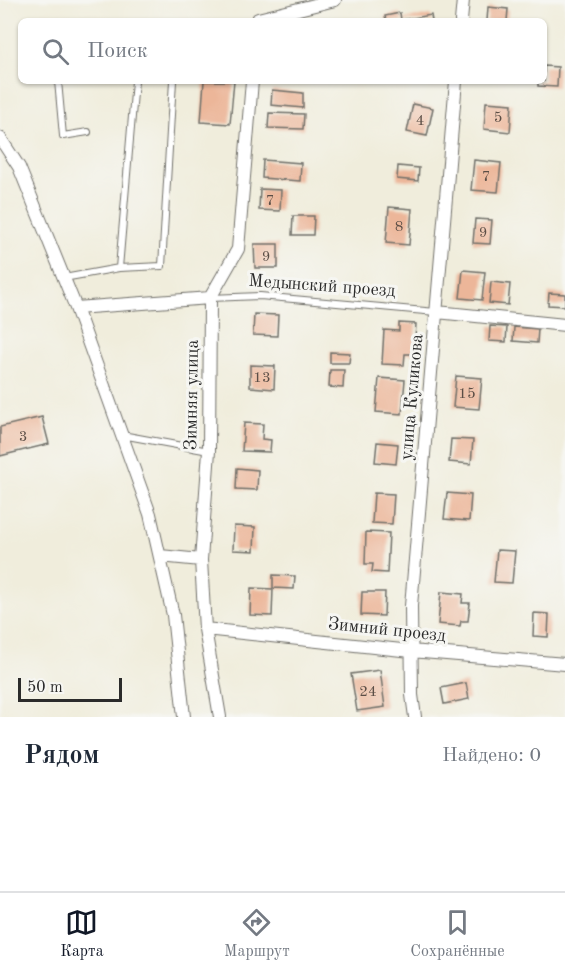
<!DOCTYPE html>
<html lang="ru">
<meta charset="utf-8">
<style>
body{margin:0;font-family:"Old Standard TT",serif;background:#f2f2f3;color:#1f2937}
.scale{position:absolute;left:18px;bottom:15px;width:104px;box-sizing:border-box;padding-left:6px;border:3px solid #2b2b2b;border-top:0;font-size:16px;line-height:21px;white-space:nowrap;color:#2b2b2b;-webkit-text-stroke:4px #f6f6f2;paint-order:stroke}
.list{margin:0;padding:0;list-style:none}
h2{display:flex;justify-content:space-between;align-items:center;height:78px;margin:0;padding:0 24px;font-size:26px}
h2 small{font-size:20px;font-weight:400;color:#747a83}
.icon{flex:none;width:33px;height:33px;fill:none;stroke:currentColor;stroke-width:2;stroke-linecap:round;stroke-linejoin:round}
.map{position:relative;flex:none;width:565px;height:717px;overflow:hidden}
.search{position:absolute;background:#fff;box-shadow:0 2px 4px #0004;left:18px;right:18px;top:18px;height:66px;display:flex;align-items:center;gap:15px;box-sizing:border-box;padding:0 21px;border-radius:9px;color:#747a83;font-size:22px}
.sheet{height:174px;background:#fff}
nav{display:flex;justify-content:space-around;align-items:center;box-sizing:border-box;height:84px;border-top:2px solid #e0e1e3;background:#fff;font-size:16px;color:#747a83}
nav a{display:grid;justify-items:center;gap:3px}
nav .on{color:#111827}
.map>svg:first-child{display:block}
</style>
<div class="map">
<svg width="565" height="717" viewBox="0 0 565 717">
<rect width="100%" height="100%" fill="#f6f6f2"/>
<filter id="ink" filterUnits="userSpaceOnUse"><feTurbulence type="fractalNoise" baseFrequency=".0167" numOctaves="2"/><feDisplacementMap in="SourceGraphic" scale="12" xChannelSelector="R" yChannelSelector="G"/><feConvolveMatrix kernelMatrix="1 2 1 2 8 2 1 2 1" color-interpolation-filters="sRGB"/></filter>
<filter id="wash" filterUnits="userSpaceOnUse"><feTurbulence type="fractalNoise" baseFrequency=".008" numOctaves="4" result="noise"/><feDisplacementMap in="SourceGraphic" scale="24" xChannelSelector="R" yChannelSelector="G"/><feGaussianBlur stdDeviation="1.35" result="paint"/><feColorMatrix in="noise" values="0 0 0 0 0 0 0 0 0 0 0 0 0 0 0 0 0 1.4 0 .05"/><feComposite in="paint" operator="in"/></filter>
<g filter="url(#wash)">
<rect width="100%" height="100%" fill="#f0eddc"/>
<g id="blocks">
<path fill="#ecb699" d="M488 7 508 9 507 21H487Z
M400 13 401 20 431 15 432 21H386L385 16Z
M544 66 558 67 557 87 538 86V81H544Z
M204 81H234L230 124 201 122Z
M272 90 303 93V108L271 105Z
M486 102 512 104 510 132 484 129Z
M413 104 433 108 427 136 407 132Z
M269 113 304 114 303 129 268 128Z
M263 160 301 163 300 181 262 178Z
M474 160 501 163 498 192 471 190Z
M398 166 419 168 418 181 397 179Z
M260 189 281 190 280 211 259 210Z
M389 207 412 209 409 245 386 243Z
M293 216H314L313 235H292Z
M475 219 492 220 490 244 473 243Z
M254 244H278V268H255Z
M463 270 485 272 482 300 460 298Z
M491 282 510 284 508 305 489 303Z
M549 293 565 294V306L548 305Z
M254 314 278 315 277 336 253 335Z
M399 323 416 324 414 354H405L404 365 382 364 384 330 399 331Z
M490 326 507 327 506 342 489 341Z
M514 327 538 329 537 343 513 341Z
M330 352 350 353 349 363H330Z
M250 365 275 366 274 389 250 387Z
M330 370H344L343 388 329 387Z
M456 376 482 378 479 409 453 407Z
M379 378 405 380 402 414 376 412Z
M42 417 49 444 0 456V427Z
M244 423 263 424 262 439 271 440 270 452 242 451Z
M451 439 473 440 471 464 449 462Z
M377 442 398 444 396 464 375 462Z
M237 468 258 470 257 490 236 489Z
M374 493 394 494 392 524 372 523Z
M447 493 471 495 469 521 444 519Z
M234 526 255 527 254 551 233 550Z
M366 532 389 533 387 573 372 572 373 564H365Z
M497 550 515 551 512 583 494 582Z
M273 575 295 576 294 589 273 588Z
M251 588 273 589 272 616 250 615Z
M362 592H385L384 616 361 615Z
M441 592 463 594 462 603H470L468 621H461L460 626 438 624Z
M534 613 549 614 548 637 533 636Z
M380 670 385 707 357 711 351 674Z
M466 683 469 699 444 704 441 688Z"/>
</g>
</g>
<g filter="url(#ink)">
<use href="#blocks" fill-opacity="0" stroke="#706f69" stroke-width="1.5"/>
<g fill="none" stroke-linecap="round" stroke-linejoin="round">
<g stroke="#706f69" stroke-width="8">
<path id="service" d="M58 81 63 136 88 132
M119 268 135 81
M64 278 119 268 162 266 173 81
M210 298 260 296 436 312
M122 435 209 451"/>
</g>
<g stroke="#706f69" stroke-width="14">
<path id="minor" d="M257 21 258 19 335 0
M461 21 463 0
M0 138 19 167 76 308 150 514 173 615 184 717
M76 308 210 298
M437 312 565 325
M160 556 201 560
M205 629 411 651 565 664
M220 717 205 629 201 560 209 451 210 298 238 249 252 81
M415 717 412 695 411 606 456 81"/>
</g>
<use href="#service" stroke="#fff" stroke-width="6"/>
<use href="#minor" stroke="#fff" stroke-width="12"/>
</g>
</g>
<g text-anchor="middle" stroke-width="6" stroke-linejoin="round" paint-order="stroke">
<g font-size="15" fill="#5b4e46">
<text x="498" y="122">5</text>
<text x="420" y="125">4</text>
<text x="486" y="181">7</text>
<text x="270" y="205">7</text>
<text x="399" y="231">8</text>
<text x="483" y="237">9</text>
<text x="266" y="261">9</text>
<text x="262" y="382">13</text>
<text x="467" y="398">15</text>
<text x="23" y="441">3</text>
<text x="368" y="696">24</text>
</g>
<g font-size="18" fill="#2b2b2b" stroke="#f6f6f2">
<text transform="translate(322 285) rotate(4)" y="6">Медынский проезд</text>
<text transform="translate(191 395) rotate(-89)" y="6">Зимняя улица</text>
<text transform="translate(411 397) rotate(-85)" y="6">улица Куликова</text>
<text transform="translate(387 629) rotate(6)" y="6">Зимний проезд</text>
</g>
</g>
</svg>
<div class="scale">50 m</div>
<div class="search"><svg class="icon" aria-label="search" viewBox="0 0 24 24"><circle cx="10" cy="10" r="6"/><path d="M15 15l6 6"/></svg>Поиск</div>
</div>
<section class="sheet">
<h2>Рядом<small>Найдено: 0</small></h2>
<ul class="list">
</ul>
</section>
<nav>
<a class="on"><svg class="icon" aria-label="map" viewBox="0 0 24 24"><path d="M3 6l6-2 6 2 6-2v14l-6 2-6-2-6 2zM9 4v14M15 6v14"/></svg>Карта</a>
<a><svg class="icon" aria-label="directions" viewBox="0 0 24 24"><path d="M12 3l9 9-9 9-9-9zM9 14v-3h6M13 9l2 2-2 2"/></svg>Маршрут</a>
<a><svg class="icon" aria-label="saved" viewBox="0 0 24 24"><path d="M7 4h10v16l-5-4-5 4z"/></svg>Сохранённые</a>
</nav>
